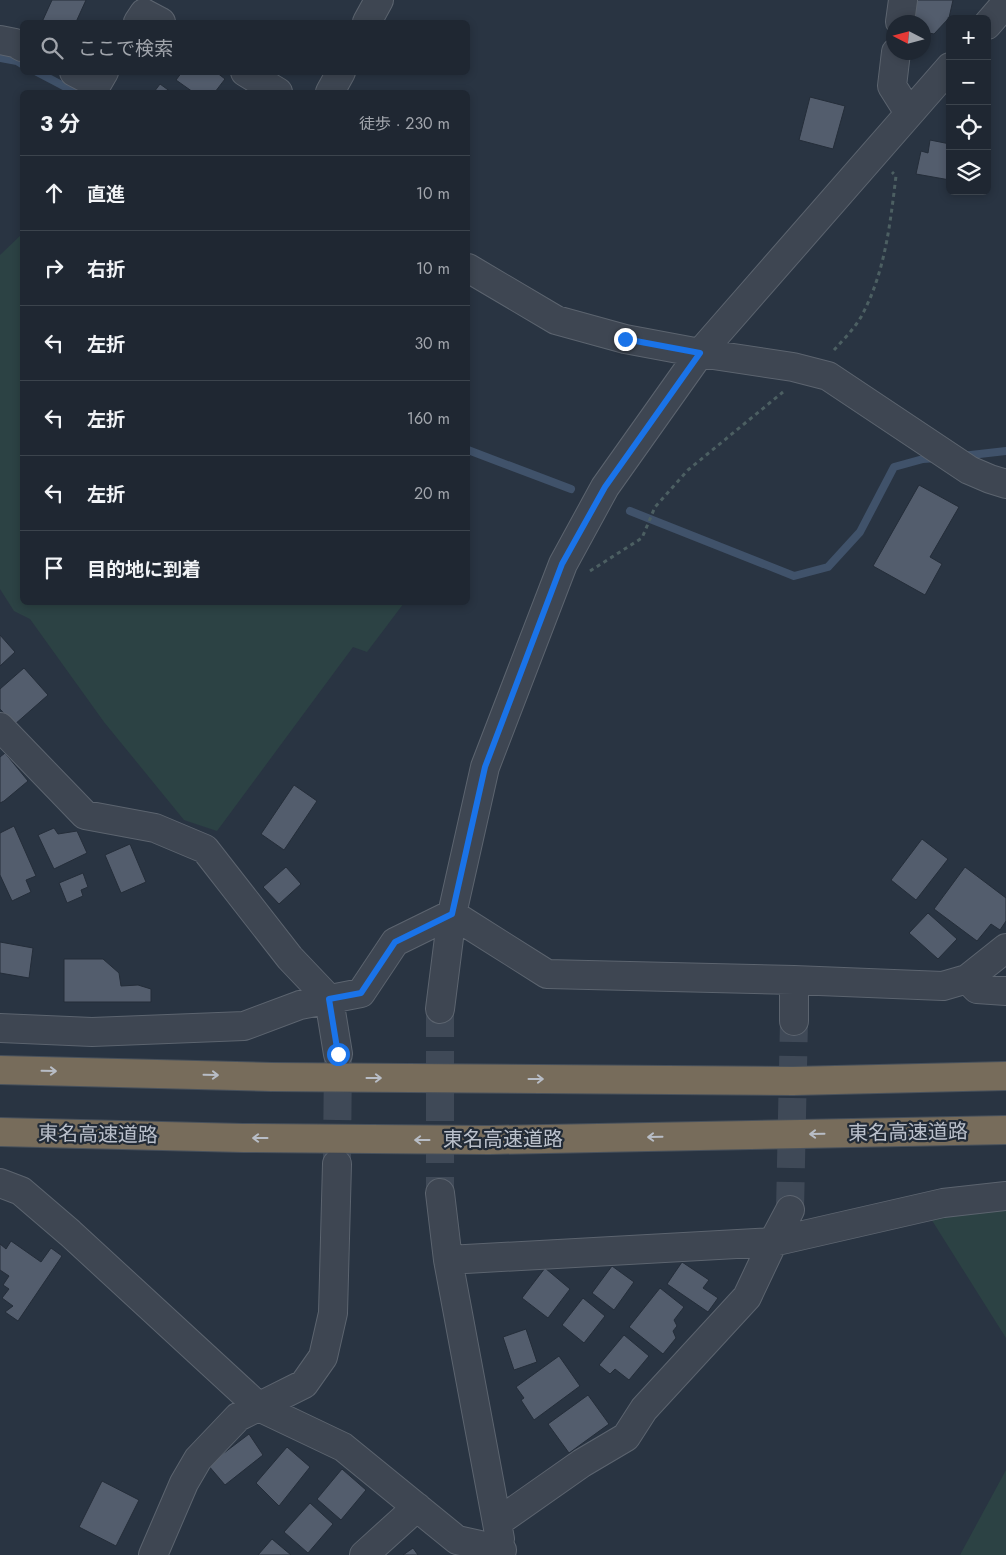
<!DOCTYPE html>
<html lang="ja">
<meta charset="utf-8">
<style>
body{margin:0;font-family:Jost,"Noto Sans JP",sans-serif;background:#2c333e;color:#f1f3f6}
.controls{position:absolute;right:15px;top:15px;display:grid;overflow:hidden;border-radius:8px;box-shadow:0 2px 8px #0003}
.controls button{width:45px;height:45px;display:grid;place-items:center;padding:0;border:0;border-bottom:1px solid #3c444d;background:#1f2732;color:#f1f3f6;font:25px sans-serif}
.compass{position:absolute;left:886px;top:15px;width:45px;height:45px;border-radius:50%;background:#1f2732;box-shadow:0 2px 8px #0003;rotate:276deg}
.stop{position:absolute;width:15px;height:15px;margin:-11px;border:4px solid #1a73e8;border-radius:50%;background:#fff}
.stop.end{background:#1a73e8;border-color:#fff;box-shadow:0 1px 5px #0008}
.list{margin:0;padding:0;list-style:none}
h2{display:flex;justify-content:space-between;align-items:center;height:65px;margin:0;padding:0 20px;font-size:21px}
h2 small{font-size:16px;font-weight:400;color:#a1a5ac}
.list li{display:grid;grid-template-columns:32px 1fr auto;gap:15px;align-items:center;box-sizing:border-box;height:75px;padding:0 20px;border-top:1px solid #3c444d}
.list b{display:block;font-size:19px;white-space:nowrap}
.list em{font-size:16px;font-style:normal;color:#a1a5ac}
.icon{flex:none;width:28px;height:28px;fill:none;stroke:currentColor;stroke-width:2;stroke-linecap:round;stroke-linejoin:round}
.map{position:relative;flex:none;width:1006px;height:1555px;overflow:hidden}
.search{position:absolute;background:#1f2732;box-shadow:0 2px 8px #0003;left:20px;top:20px;width:450px;height:55px;display:flex;align-items:center;gap:12px;box-sizing:border-box;padding:0 18px;border-radius:8px;color:#a1a5ac;font-size:19px}
.panel{position:absolute;background:#1f2732;box-shadow:0 2px 8px #0003;left:20px;top:90px;width:450px;height:515px;border-radius:8px}
.map>svg:first-child{display:block}
</style>
<div class="map">
<svg width="1006" height="1555" viewBox="0 0 1006 1555">
<rect width="100%" height="100%" fill="#293442"/>
<path fill="#2c4244" d="M22 234V602L404 603 367 652 353 647 217 831 184 820 104 722 30 619 14 611 0 589V255Z
M1006 1189V1338L916 1195Z
M1006 1470V1555H960Z"/>
<g fill="none" stroke-linecap="round" stroke-linejoin="round">
<path stroke="#40526a" stroke-width="8" d="M0 58 17 61 22 64
M37 72 75 92
M468 450 571 489
M962 456 1006 451
M630 511 794 576 828 567 860 532 894 467 923 459 936 458"/>
</g>
<path fill="#535d6d" stroke="#242d39" d="M52 0H86L76 22H42Z
M917 0H953L949 18 934 34 924 32V22H913Z
M182 72H216L225 79 215 92H193L176 80Z
M160 84 171 92H154Z
M810 97 845 106 833 149 799 140Z
M930 140 950 144V180L916 174 921 151 928 153Z
M919 485 959 507 930 557 942 564 925 595 873 566Z
M0 635 15 652 0 666Z
M24 668 48 695 14 725 0 709V689Z
M5 753 28 781 4 801 0 803V757Z
M294 785 317 801 284 850 261 834Z
M14 826 36 876 26 880 31 892 12 901 0 875V833Z
M54 828 58 834 77 831 87 853 54 869 38 835Z
M922 839 948 859 916 900 891 880Z
M130 844 146 882 121 893 105 855Z
M286 867 301 884 279 904 263 887Z
M965 867 1006 898V921L1000 930 991 924 977 941 934 909Z
M83 873 88 887 81 890 83 896 67 903 59 883Z
M928 913 957 939 938 959 909 933Z
M0 942 33 948 29 978 0 973Z
M64 959H103L119 973 121 986 138 985 151 989V1002H64Z
M11 1241 41 1262 51 1248 62 1256 18 1321 5 1312 13 1306 2 1298 9 1289 3 1285 9 1276 0 1270V1244L6 1249Z
M682 1262 709 1280 703 1288 718 1298 708 1312 667 1284Z
M612 1266 634 1282 614 1310 592 1293Z
M545 1268 570 1289 548 1318 522 1298Z
M660 1288 684 1307 674 1320 677 1326 673 1331 676 1338 663 1354 629 1327Z
M583 1298 605 1316 584 1343 562 1325Z
M526 1329 537 1362 514 1370 503 1337Z
M624 1335 649 1356 629 1380 615 1369 610 1374 599 1365Z
M559 1356 580 1386 534 1420 521 1400 524 1398 516 1387Z
M588 1395 609 1424 569 1453 548 1424Z
M249 1434 263 1455 225 1485 208 1465Z
M287 1447 310 1467 279 1506 256 1483Z
M342 1469 366 1490 341 1520 317 1499Z
M102 1481 139 1500 116 1546 79 1527Z
M310 1503 333 1524 308 1553 284 1532Z
M272 1539 291 1555H258Z
M413 1548 418 1555H403Z"/>
<g fill="none" stroke-linecap="round" stroke-linejoin="round">
<path stroke="#3f4957" stroke-width="28" stroke-dasharray="28 14" stroke-linecap="butt" d="M440 1009V1193
M337 1162 338 1054
M790 1210 794 1021"/>
<g stroke="#5c646f" stroke-width="30">
<path id="minor" d="M138 22 144 13 161 22
M367 22 379 0
M900 22 903 0
M987 25 1006 3
M0 40 15 43 22 47
M896 52 892 86 909 113
M74 72 97 84 104 72
M245 72 278 92
M330 92 341 72
M468 268 556 320 625 339 700 353 793 367 828 376 969 470 990 479 1006 484
M0 727 85 815 155 828 205 849 290 958 329 999 338 1054
M967 979 977 989 1006 991
M794 980V1021
M440 1009 452 914 485 767 563 564 605 487 700 353 950 67
M0 1028 92 1032 244 1026 300 1005 361 993 395 942 452 914 547 974 794 980 943 986 967 979 1006 948
M0 1183 21 1191 70 1233 259 1407 343 1447 457 1540 502 1550
M440 1193 448 1260 500 1539
M448 1260 773 1242 943 1203 1006 1196
M498 1522 582 1463 626 1437 644 1409 747 1297 773 1242 790 1210
M153 1555 184 1483 198 1459 238 1417 304 1384 323 1357 333 1313 337 1164
M364 1555 417 1507"/>
</g>
<g stroke="#48515c" stroke-width="30">
<path id="highway" d="M0 1070 272 1077 793 1081 1006 1076
M0 1132 243 1138 489 1140 1006 1130"/>
</g>
<path stroke="#4c5f62" stroke-width="3" stroke-dasharray="4 4" stroke-linecap="butt" d="M834 350C843 340 854 329 861 317 885 273 890 225 896 176L892 172
M590 571 642 538 655 507 688 470 783 392"/>
<use href="#minor" stroke="#3e4652" stroke-width="28"/>
<use href="#highway" stroke="#776c5b" stroke-width="28"/>
</g>
<defs><path id="oneway-shaft" d="M-6 0H5M1.5-3L5.5 0L1.5 3" fill="none" stroke-width="1.6" stroke-linecap="round" stroke-linejoin="round" transform="scale(1.25)"/></defs>
<g stroke="#b8bdc6">
<use href="#oneway-shaft" transform="translate(49 1071) rotate(1)"/>
<use href="#oneway-shaft" transform="translate(211 1075) rotate(1)"/>
<use href="#oneway-shaft" transform="translate(374 1078)"/>
<use href="#oneway-shaft" transform="translate(536 1079)"/>
<use href="#oneway-shaft" transform="translate(817 1134) rotate(179)"/>
<use href="#oneway-shaft" transform="translate(655 1137) rotate(179)"/>
<use href="#oneway-shaft" transform="translate(260 1138) rotate(-180)"/>
<use href="#oneway-shaft" transform="translate(422 1140) rotate(-180)"/>
</g>
<g fill="none" stroke-linecap="round" stroke-linejoin="round">
<path stroke="#1a73e8" stroke-width="6" d="M338 1054 329 999 361 993 395 942 452 914 485 767 562 564 605 487 700 353 625 339"/>
</g>
<g text-anchor="middle" stroke-width="4.5" stroke-linejoin="round" paint-order="stroke">
<g font-size="20" fill="#bbc1cc" stroke="#222b37">
<text transform="translate(908 1132) rotate(-1)" y="7">東名高速道路</text>
<text transform="translate(98 1134) rotate(1)" y="7">東名高速道路</text>
<text x="503" y="1146">東名高速道路</text>
</g>
</g>
</svg>
<div class="controls">
<button>+</button>
<button>−</button>
<button><svg class="icon" aria-label="locate" viewBox="0 0 24 24"><circle cx="12" cy="12" r="6"/><path d="M12 2v4M12 18v4M2 12h4M18 12h4"/></svg></button>
<button><svg class="icon" aria-label="layers" viewBox="0 0 24 24"><path d="M12 4l9 5-9 5-9-5zM3 14l9 5 9-5"/></svg></button>
</div>
<svg class="compass" viewBox="-18 -18 36 36"><path d="M0-13l5 13h-10z" fill="#e53935"/><path d="M0 13l5-13h-10z" fill="#a1a5ac"/></svg>
<div class="stop" style="left:338px;top:1054px"></div>
<div class="stop end" style="left:625px;top:339px"></div>
<div class="search"><svg class="icon" aria-label="search" viewBox="0 0 24 24"><circle cx="10" cy="10" r="6"/><path d="M15 15l6 6"/></svg>ここで検索</div>
<section class="panel">
<h2>3 分<small>徒歩 · 230 m</small></h2>
<ul class="list">
<li><svg class="icon" aria-label="ahead" viewBox="0 0 24 24"><path d="M12 20V5M6 11l6-6 6 6"/></svg><div><b>直進</b></div><em>10 m</em></li>
<li><svg class="icon" aria-label="right" viewBox="0 0 24 24"><path d="M7 20v-9h11M14 6l5 5-5 5"/></svg><div><b>右折</b></div><em>10 m</em></li>
<li><svg class="icon" aria-label="left" viewBox="0 0 24 24"><path d="M17 20v-9H6M10 6l-5 5 5 5"/></svg><div><b>左折</b></div><em>30 m</em></li>
<li><svg class="icon" aria-label="left" viewBox="0 0 24 24"><path d="M17 20v-9H6M10 6l-5 5 5 5"/></svg><div><b>左折</b></div><em>160 m</em></li>
<li><svg class="icon" aria-label="left" viewBox="0 0 24 24"><path d="M17 20v-9H6M10 6l-5 5 5 5"/></svg><div><b>左折</b></div><em>20 m</em></li>
<li><svg class="icon" aria-label="arrive" viewBox="0 0 24 24"><path d="M6 21V4h12l-3 4 3 4H6"/></svg><div><b>目的地に到着</b></div></li>
</ul>
</section>
</div>
